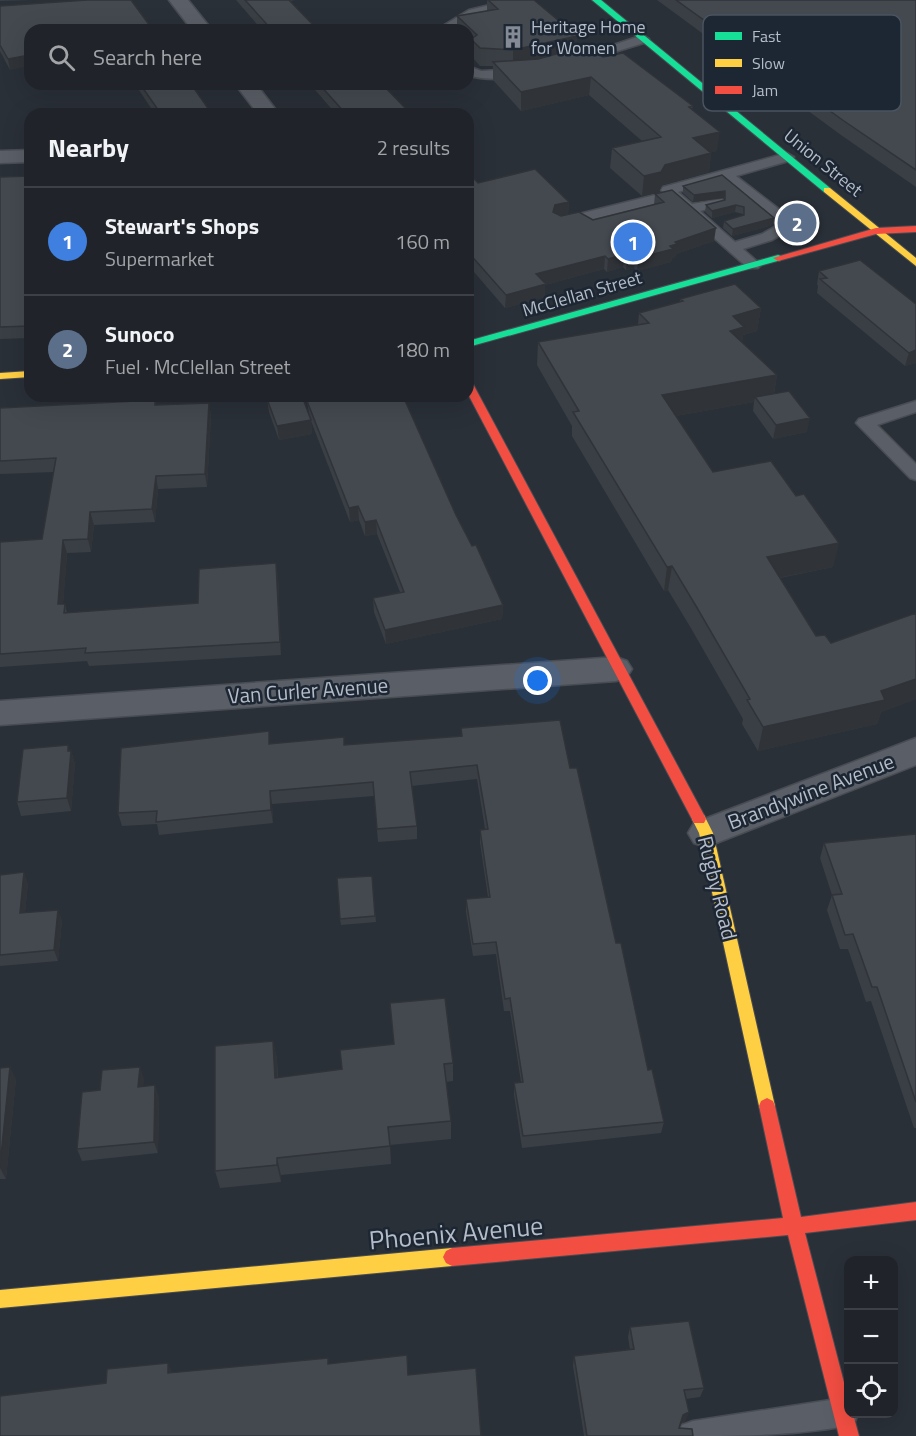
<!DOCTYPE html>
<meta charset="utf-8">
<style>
body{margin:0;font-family:"Titillium Web",sans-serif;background:#2d3036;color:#f1f3f6}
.controls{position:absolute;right:18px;bottom:18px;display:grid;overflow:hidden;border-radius:12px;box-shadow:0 6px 24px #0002}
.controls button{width:54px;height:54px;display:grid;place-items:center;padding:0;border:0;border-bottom:2px solid #3d4147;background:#20242a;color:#f1f3f6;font:30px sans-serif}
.you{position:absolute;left:538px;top:681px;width:21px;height:21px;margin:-15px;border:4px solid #fff;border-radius:50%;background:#1a73e8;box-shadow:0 0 0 9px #1a73e833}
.badge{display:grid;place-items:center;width:39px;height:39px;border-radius:50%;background:#ea580c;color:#fff;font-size:20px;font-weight:700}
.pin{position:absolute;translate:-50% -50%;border:3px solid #fff;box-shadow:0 2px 6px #0006}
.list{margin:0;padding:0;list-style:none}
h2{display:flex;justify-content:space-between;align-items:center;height:78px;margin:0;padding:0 24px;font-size:26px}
h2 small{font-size:20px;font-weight:400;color:#a2a4a8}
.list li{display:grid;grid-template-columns:39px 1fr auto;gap:18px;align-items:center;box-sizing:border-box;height:108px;padding:0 24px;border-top:2px solid #3d4147}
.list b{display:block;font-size:22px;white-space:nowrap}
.list p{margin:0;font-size:20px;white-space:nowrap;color:#a2a4a8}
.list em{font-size:20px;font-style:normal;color:#a2a4a8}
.icon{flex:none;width:33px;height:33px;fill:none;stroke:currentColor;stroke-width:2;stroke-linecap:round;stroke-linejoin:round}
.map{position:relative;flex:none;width:916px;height:1436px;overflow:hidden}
.search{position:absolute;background:#20242a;box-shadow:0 6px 24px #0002;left:24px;top:24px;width:450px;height:66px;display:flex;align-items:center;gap:15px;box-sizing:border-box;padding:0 21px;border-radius:18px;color:#a2a4a8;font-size:22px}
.panel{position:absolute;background:#20242a;box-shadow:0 6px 24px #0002;left:24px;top:108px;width:450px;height:294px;border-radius:18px}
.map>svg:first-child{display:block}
</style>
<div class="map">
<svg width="916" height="1436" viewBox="0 0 916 1436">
<rect width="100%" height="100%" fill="#2a3038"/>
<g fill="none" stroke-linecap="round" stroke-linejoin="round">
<g stroke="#484c53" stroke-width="3">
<path id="lane" d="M511 0H531L477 16 451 30H436L469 10Z
M643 35 649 39 647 42 569 66 563 62Z
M468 66 481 71 522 69 528 73C519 81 480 80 468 75Z
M787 153 794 157 792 160 736 176 784 213 790 223 788 231 772 240 743 249 761 265 758 268H748L671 200 560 227 553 223 555 220 663 193 661 190 663 187ZM723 179 773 219 776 226 762 234 735 242 700 211 722 205 724 202 722 199 692 204 678 192Z
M916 401V412L877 425 916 464V480L910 478 856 423 859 419Z
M843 1398 848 1400V1414H858L854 1424C804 1436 732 1436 678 1436L682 1425 693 1421Z"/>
</g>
<g stroke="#484c53" stroke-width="3">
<path id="street" d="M169 0H188L212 30H192Z
M235 84H256L279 114H258Z
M30 150V162L0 163V151Z
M616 657 627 661 632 669 627 677 616 681 0 725V701Z
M916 738V765L706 847 694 843 688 833 694 823Z"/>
</g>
<g stroke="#484c53" stroke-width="2">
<path id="fast" d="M592 0H601L830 188V192H824Z
M778 255 781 256V260L468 347V341Z"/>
</g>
<g stroke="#484c53" stroke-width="2">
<path id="slow" d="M824 188H830L916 258V266L824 192Z
M30 371V377L0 379V373Z
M699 813 704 815 713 833 775 1106 773 1111 767 1114 761 1111 759 1106 699 833 692 819 694 815Z
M452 1248 458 1251 461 1257 458 1263 452 1266 0 1308V1290Z"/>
</g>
<g stroke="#484c53" stroke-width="2">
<path id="jam" d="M916 226V232L876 234 778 261 773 258 876 228Z
M468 381 473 384 704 815 706 819 704 823H694L468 394Z
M767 1098 773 1101 775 1106 801 1217 916 1202V1220L805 1233 848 1398V1414H853L859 1436H839L788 1235 452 1266 446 1263 443 1257 446 1251 452 1248 783 1218 759 1106 761 1101Z"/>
</g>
<use href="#lane" fill="#5a5e66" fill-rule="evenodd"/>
<use href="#street" fill="#5a5e66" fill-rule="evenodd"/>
<use href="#fast" fill="#16e098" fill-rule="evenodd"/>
<use href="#slow" fill="#ffcf43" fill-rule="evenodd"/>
<use href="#jam" fill="#f24e42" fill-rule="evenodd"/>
</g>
<path fill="#3a3f45" d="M0 0H31L0 1Z
M236 0H295L290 1 318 30H262Z
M487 0 577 36 576 49 603 57 693 106 692 109 717 151 711 152V153L709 172 662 185 659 192 642 196 610 168 612 148 642 141 589 95 521 111 493 80V66H480L471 56V48L468 44V30H457V16L487 11Z
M657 0H916V187L841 135Z
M0 6 30 30 10 70 0 51Z
M135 84H191L212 114H155Z
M310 84H382L411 114H336Z
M468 172 478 183 569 202 568 214 593 220 654 205 655 194 714 241 676 254 675 257 672 258 671 262 637 271 634 268 626 270 623 267 607 272 604 269 545 285V297L505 308 468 265Z
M722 175 774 218 773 225 732 236 723 228 724 221 743 216V214L735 212 712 218 705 212 706 205 724 200V198L693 202 683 193V186Z
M30 176V338L0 339V177Z
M819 271 916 304V363L905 366 817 293 818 286 817 284Z
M680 299 761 308 757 331 743 335 742 342 777 375 774 394 807 432 773 439 753 411 754 402 676 416 713 472 833 567 780 578 816 636 831 643 916 613V699L881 712 877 724 758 751 742 724 743 719 692 630 668 590 664 591 572 436V426L537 365 538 342 638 325 639 313 680 302Z
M267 399 309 414 307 401 456 515 503 605 502 619 386 644 374 612 373 598 400 592 377 534 365 536 359 520 350 522 311 421 312 434 279 440 269 412Z
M155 400 156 405 209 403 211 416 207 487 158 489 155 522 94 525 91 552 67 553 63 604H65L67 613 198 603 278 576 281 655 89 666 87 661 0 667V542L42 539 54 472 0 474V408Z
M461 728 570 768 648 1070 664 1122 661 1133 522 1148 514 1095V1083L521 1082 510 1011H504L496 954 473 956 466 912V899L488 897 480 843V830L485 829 477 779 412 786 417 826V839L378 842 374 796 272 804 273 823 159 835 157 824 122 826 118 813 270 744 344 745 461 736Z
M70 751H71L75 764 71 811 21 816 17 802Z
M916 834V1128H914L871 1001 866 1002 848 949H840L827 910 832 895 820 858 824 843Z
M0 875 28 883 25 913 58 910 62 921 58 961 0 966Z
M372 876 376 922 341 925 340 919Z
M390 1003 453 1063V1081L446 1082 451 1121V1139L390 1145 391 1164 281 1175V1182L220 1188 215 1171 273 1041 277 1059 278 1078 342 1069 394 1044Z
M0 1068 16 1079 6 1179H0Z
M144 1079 143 1086 159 1097 158 1153 82 1161 77 1149 100 1090Z
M630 1327 704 1388 700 1397 686 1399 689 1412 685 1421 681 1424 679 1428 693 1436H584L573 1366 574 1356 630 1350 628 1337Z"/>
<path fill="#303338" d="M577 36 576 54 513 67V50Z
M30 55V66L10 70 8 59Z
M591 77 589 95 521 111V92Z
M720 132 717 151 690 157 693 138Z
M711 153 709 172 662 185 659 192 642 196 644 176 665 165Z
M725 191 724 198 693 202 694 195Z
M569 202 568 214 554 218 553 212 555 205Z
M736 205 735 212 712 218V211Z
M774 218 773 225 732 236 733 229Z
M716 228 714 241 676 254 675 257 672 258 671 262 637 271 638 258 675 242Z
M625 254 623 267 607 272 608 259Z
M635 255 634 268 626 270 627 257Z
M605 256 604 269 545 285V297L505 308 506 295 536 274Z
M761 308 757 331 743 335 741 350 726 354 733 316Z
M916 350V363L905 366 909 353Z
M777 375 773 399 755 397 754 402 659 419 662 395Z
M209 403 211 416 207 487 205 474Z
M810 418 807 432 773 439 776 425Z
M311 420 312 434 279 440 277 426Z
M156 476 158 489 155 522 152 509Z
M358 506 359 520 350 522 349 508Z
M90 512 94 525 91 552 88 539Z
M376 520 377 534 365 536V522Z
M63 540 67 553 62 617 58 604Z
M839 543 833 567 762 581 767 557Z
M276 563 278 576 281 655 280 642Z
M672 566 668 590 664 591 667 567Z
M503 605 502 619 386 644 385 630Z
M916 679V699L881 712 877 724 758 751 763 727 881 691Z
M68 745 71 754V751L75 764 71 811 67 798Z
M270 791 272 804 273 823 271 810Z
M24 872 28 883 24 924 20 913Z
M58 910 62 921 58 961 54 950Z
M273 1041 277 1059 278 1096 275 1078Z
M10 1067 16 1079 6 1179 0 1168Z
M140 1067 144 1079 143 1099 138 1087Z
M155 1085 159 1097 158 1153 154 1142Z
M277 1158 281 1175V1182L277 1165Z
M168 1363 172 1372V1383L168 1373Z
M689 1412 685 1421 680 1424 683 1415Z"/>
<path fill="#444950" stroke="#303338" stroke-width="1.5" d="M87 0H131L153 30H30V55L8 59 0 45V6Z
M245 0H289L318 30H272Z
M488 0H534L577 36 513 50 480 48 471 39 477 35 457 16 498 9Z
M676 0H916V170L844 121Z
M589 45 603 57 623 53 693 106 689 107 720 132 693 138 711 153 665 165 661 172 644 176 612 148 661 137 591 77 521 92 493 62 538 59Z
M140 84H191L212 114H161Z
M319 84H382L411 114H346Z
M535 169 569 202 555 205 553 212 561 216 579 212 593 220 664 202 655 194 672 190 716 228 675 242 677 244 670 246 673 249 638 258 635 255 627 257 625 254 608 259 605 256 536 274 546 284 506 295 468 252V172L478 183Z
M722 175 774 218 733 229 724 221 744 215V207L736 205 712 211 706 205 725 200V191L694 195 683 186Z
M30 176V326L0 327V177Z
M860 260 916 304V350L909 353 820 279 827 278 819 271Z
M735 284 761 308 733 316 744 327 730 331 777 375 662 395 713 472 771 461 796 496 804 494 839 543 767 557 816 636 825 635 831 643 916 613V679L881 691 885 700 763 727 747 700 750 699 696 606 672 566 667 567 573 412 579 411 538 342 649 323 639 313 683 301 680 299Z
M789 391 810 418 776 425 755 397Z
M283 396H302L311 420 277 426 267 399Z
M337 396H403L456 515 472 546 476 545 503 605 385 630 373 598 404 592 376 520 365 522 358 506 349 508 307 401Z
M155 400V405L209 403 205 474 156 476 152 509 90 512 88 539 63 540 58 604H65L64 613 198 603 199 569 276 563 280 642 85 653 86 648 0 654V542L42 539 56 458 0 461V408Z
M560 720 570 768H577L616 943H621L648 1070 652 1069 664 1122 523 1136 514 1083 523 1082 510 998 505 999 496 942 473 944 466 899 490 897 480 830 488 829 477 765 410 772 417 826 377 829 373 782 270 791 271 810 156 822 157 811 118 813 121 748 269 731V744L344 737V745L462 736 461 728Z
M68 745V751H71L67 798 17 802 23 749Z
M916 834V1102L877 987H872L853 934 845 935 832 895 842 894 824 843Z
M24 872 20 913 58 910 54 950 0 955V875Z
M372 876 375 916 340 919 337 878Z
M445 998 453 1063 444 1064 451 1121 388 1127 390 1146 277 1158V1165L215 1171V1046L273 1041 275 1078 342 1069 340 1050 394 1044 390 1003Z
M10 1067 0 1166V1068Z
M140 1067 138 1087 155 1085 154 1142 77 1149 82 1092 100 1090 102 1070Z
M689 1321 704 1388 684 1390 689 1412 683 1415 679 1428 692 1429 693 1436H587L574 1356 634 1349 630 1327Z
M407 1355 408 1375 476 1368 481 1436H0V1396L106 1383 107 1369 168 1363V1373L328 1358V1364Z"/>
<defs>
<g id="building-bare" transform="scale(1.8)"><path d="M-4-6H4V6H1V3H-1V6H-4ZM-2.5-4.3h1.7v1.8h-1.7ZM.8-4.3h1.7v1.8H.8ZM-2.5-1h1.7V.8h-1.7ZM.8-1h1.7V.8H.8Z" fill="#848b96" stroke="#1d2633" stroke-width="2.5" paint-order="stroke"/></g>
</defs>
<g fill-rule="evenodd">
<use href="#building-bare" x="513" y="37"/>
</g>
<g text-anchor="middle" stroke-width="5" stroke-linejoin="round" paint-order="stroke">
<g font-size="18" fill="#b4bcc9" stroke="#1d2633" text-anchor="start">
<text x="531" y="33">Heritage Home<tspan x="531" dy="21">for Women</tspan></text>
</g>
<g font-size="18" fill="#b4bcc9" stroke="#1d2633">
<text transform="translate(823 163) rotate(39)" y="6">Union Street</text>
<text transform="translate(582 294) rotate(-16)" y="6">McClellan Street</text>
</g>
<g font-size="21" fill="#b4bcc9" stroke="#1d2633">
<text transform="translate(308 691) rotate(-4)" y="7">Van Curler Avenue</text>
<text transform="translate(811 792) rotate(-21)" y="7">Brandywine Avenue</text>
<text transform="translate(717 888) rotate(76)" y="7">Rugby Road</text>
</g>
<g font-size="26" fill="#b4bcc9" stroke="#1d2633">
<text transform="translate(456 1233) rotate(-5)" y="9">Phoenix Avenue</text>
</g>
</g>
<rect x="703" y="15" width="198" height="96" rx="9" fill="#1d2633" stroke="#4a5360" stroke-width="1.5"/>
<rect x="715" y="32" width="27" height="8" fill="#16e098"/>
<rect x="715" y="59" width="27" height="8" fill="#ffcf43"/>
<rect x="715" y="86" width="27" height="8" fill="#f24e42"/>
<g font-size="16" fill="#b4bcc9">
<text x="752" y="42">Fast</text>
<text x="752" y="69">Slow</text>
<text x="752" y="96">Jam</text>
</g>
</svg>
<div class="controls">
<button>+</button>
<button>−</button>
<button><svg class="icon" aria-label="locate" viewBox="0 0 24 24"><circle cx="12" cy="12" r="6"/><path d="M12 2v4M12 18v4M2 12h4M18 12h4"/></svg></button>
</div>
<div class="you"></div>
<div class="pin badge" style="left:633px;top:242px;background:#3f7fe0">1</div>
<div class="pin badge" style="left:797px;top:223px;background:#5c6f8a">2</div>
<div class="search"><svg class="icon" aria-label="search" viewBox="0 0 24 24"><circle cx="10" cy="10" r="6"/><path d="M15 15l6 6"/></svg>Search here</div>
<section class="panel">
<h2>Nearby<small>2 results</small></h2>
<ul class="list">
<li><span class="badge" style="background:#3f7fe0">1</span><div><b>Stewart's Shops</b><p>Supermarket</p></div><em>160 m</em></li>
<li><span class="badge" style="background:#5c6f8a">2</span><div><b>Sunoco</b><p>Fuel · McClellan Street</p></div><em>180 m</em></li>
</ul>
</section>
</div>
